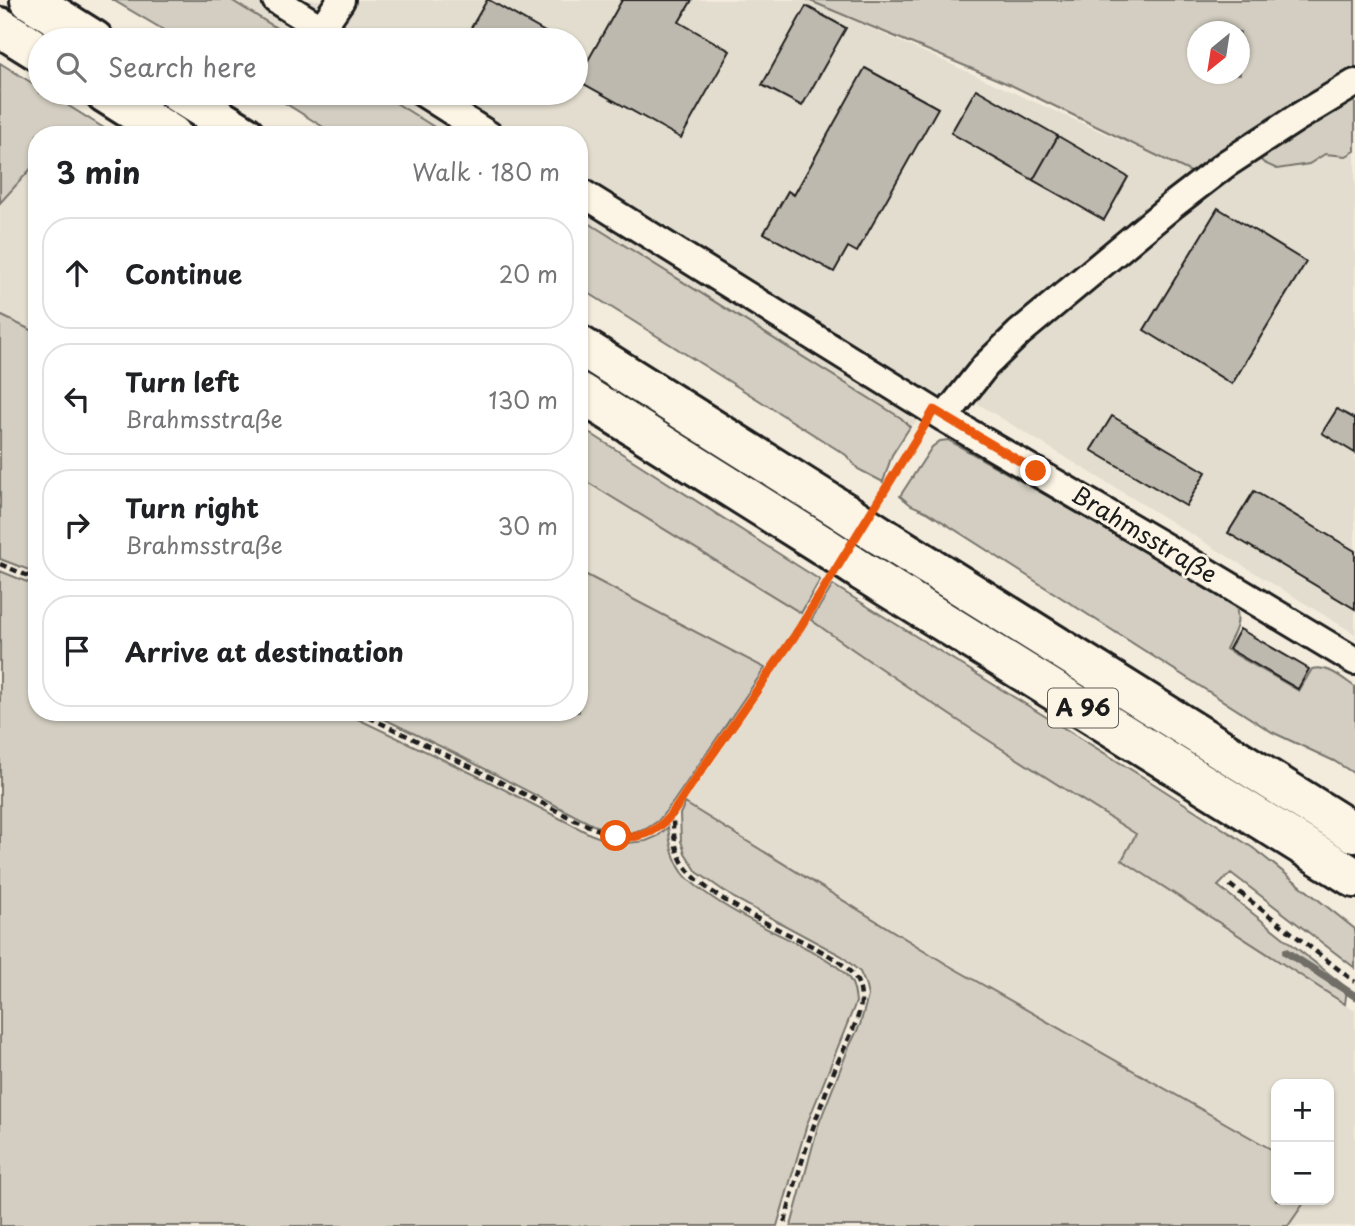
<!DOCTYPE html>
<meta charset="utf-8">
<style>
body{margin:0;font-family:"Playpen Sans",sans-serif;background:#f6f6f6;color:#202124}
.controls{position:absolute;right:21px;bottom:21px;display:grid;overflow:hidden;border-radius:14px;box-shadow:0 2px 5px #0004}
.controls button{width:63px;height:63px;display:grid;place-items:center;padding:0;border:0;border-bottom:2px solid #e0e0e0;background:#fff;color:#202124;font:35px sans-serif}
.compass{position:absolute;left:1187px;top:21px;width:63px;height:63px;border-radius:50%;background:#fff;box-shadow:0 2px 5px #0004;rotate:210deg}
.stop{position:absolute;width:21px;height:21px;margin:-16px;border:5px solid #ea580c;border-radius:50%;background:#fff}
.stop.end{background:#ea580c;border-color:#fff;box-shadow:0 2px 7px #0008}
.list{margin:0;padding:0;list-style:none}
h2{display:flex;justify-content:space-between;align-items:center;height:91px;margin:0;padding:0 28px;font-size:30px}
h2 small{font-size:23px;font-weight:400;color:#757577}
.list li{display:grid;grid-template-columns:46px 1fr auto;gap:21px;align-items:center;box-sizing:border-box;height:112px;margin:0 14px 14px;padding:0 14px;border:2px solid #e0e0e0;border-radius:28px}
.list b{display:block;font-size:26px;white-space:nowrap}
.list p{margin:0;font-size:23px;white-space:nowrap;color:#757577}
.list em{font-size:23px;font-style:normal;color:#757577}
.icon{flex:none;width:38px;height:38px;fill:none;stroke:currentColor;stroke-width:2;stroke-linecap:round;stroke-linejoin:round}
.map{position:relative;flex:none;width:1355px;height:1226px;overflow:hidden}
.search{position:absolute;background:#fff;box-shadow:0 2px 5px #0004;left:28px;top:28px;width:560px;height:77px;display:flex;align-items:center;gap:18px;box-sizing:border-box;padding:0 24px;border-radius:38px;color:#757577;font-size:26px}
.panel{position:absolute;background:#fff;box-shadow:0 2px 5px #0004;left:28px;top:126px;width:560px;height:595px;border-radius:28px}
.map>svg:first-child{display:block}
</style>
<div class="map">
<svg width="1355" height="1226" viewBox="0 0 1355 1226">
<rect width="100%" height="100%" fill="#f3ecdd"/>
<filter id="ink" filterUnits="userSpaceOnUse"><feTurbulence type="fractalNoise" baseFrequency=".0143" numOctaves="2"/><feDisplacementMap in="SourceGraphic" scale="14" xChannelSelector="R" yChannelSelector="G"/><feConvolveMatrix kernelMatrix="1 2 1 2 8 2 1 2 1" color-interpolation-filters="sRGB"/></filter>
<g filter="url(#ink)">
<path fill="#e3ddcf" d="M231 0H808L1195 174 950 394 910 427 901 418 579 217V135H447L380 93H576V40H296Z
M1355 151V634L970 399 996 367 1254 154 1264 163 1277 168 1309 164 1325 154 1346 156Z
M37 162V333L0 315V203Z
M579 478 796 609 887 674 1067 791 1137 834 1123 860 1355 1011V1226H1288L1306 1200H1329V1084H1276V1152L948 965 685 803 775 673 579 571Z"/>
<path fill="#d3cec1" stroke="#78756e" stroke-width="2" fill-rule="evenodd" d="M113 0H231L296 40H181Z
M808 0H1355V74L1195 174 1013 86ZM1198 32H1240V74H1198Z
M0 63 40 88V93H48L115 135H37V162L0 203Z
M269 93H380L447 135H336Z
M1355 93V151L1346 156 1325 154 1309 164 1277 169 1264 163 1254 154Z
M579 217 901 418 910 427 892 455 883 482 858 469 846 455 579 287Z
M0 315 37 333V573L0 559Z
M579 426 820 580 801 613 579 477Z
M948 440 1123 539 1236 607C1241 626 1233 633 1226 649L1299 691 1312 669C1328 665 1342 678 1355 687V774L1334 761 1272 732 927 512 911 505 900 496 932 447 940 441Z
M0 571 37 586V712H343L486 780 590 834 609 841 627 843 646 841 658 836 668 827C670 844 673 859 683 873 688 880 696 886 703 891 735 915 773 931 808 949 821 956 838 965 848 977 854 984 855 993 856 1002L807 1124 777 1226H0Z
M579 571 765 668 674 801 658 821 646 829 634 833H621L593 825 460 756 370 712H579Z
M833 585 1151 782 1253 848 1355 929V968L1231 873 1218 886 1347 988 1345 1004 1122 860 1136 834C1026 765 916 695 811 620Z
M685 803 948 965 1276 1152V1200H1306L1288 1226H791L818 1126 849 1047 860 1025 868 996 865 983 860 972 842 956 734 898 697 872 685 853 681 841 680 814Z"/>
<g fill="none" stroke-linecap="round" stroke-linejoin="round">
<path stroke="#716e68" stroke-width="8" d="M1286 952 1355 996"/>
</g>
<path fill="#beb9ae" stroke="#1c1c1c" stroke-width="2" d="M487 0H489L559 40H464Z
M622 0H692L679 22 730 51 681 138 577 80Z
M806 6 846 28 802 106 762 85Z
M865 68 938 108 857 252 848 247 834 272 764 233 788 191 794 195Z
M976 89 1058 136 1033 180 951 133Z
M1058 136 1128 177 1104 220 1033 180Z
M1218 208 1306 262 1232 384 1144 330Z
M1337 409 1355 419V453L1322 433Z
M1112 416 1206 472 1186 506 1091 450Z
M1254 491 1355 551V609L1228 533Z
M1240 629 1309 669 1298 689 1229 649Z"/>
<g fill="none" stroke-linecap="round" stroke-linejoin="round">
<g stroke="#1c1c1c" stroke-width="32">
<path id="minor" d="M276 0 340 40
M321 29 341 0
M423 93 489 135
M579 191 944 418 1170 550 1355 661
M944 418 986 365 1019 333 1174 204 1226 164 1295 119 1355 83"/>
</g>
<g stroke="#1c1c1c" stroke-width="44">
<path id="highway" d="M30 0 94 40
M0 27 40 52
M105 93 172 135
M178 93 245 135
M579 345 844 512
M579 392 824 546
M881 536 1355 833
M862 571 1355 878"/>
</g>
<path stroke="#1c1c1c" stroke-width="4.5" stroke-dasharray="7 5" stroke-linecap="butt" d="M879 499 920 432
M0 564 37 580
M358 712 469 766 577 821 606 833 626 837 647 834 660 827 673 813C673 831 674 849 684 865 705 897 779 929 814 947 828 955 843 962 853 975 859 982 861 991 861 1000 861 1020 840 1054 833 1074 813 1124 797 1174 784 1226
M673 813C689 787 708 763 725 738 760 687 794 636 826 584
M1230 885 1355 982"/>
<use href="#minor" stroke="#fcf5e5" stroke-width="26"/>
<use href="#highway" stroke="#fcf5e5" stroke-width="38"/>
<g stroke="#1c1c1c" stroke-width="44" stroke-linecap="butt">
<path id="highway-bridge" d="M844 512 881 536
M824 546 862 571"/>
</g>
<use href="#highway-bridge" stroke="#fcf5e5" stroke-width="38"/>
</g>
</g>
<g fill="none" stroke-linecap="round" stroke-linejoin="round" filter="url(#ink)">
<path stroke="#ea580c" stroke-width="9" d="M616 836C656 842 670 818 689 788L796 634 934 410 1036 471"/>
</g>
<g text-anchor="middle" stroke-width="6" stroke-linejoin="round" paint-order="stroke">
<rect fill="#fcf5e5" stroke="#5f5d58" stroke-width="2" x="1048" y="688.5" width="70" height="39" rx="5"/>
<g font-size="23" font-weight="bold" fill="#1c1c1c">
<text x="1083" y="716">A 96</text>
</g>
<g font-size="24" fill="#1c1c1c" stroke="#fcf5e5">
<text transform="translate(1144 535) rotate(31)" y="8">Brahmsstraße</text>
</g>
</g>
</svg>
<div class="controls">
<button>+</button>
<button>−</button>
</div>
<svg class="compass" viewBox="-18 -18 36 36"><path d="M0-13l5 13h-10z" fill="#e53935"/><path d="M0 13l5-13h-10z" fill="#757577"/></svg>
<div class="stop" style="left:616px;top:836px"></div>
<div class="stop end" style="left:1036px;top:471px"></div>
<div class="search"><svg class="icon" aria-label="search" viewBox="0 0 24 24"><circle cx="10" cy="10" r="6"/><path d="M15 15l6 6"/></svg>Search here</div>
<section class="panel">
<h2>3 min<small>Walk · 180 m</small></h2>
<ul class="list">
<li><svg class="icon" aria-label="ahead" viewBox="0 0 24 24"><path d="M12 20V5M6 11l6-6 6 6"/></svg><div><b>Continue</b></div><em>20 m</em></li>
<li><svg class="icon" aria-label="left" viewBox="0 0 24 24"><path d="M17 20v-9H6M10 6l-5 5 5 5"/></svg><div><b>Turn left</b><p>Brahmsstraße</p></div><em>130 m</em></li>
<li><svg class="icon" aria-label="right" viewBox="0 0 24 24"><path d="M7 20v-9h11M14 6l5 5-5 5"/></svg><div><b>Turn right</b><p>Brahmsstraße</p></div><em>30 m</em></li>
<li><svg class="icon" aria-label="arrive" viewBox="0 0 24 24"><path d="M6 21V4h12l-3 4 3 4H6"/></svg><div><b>Arrive at destination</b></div></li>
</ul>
</section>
</div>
